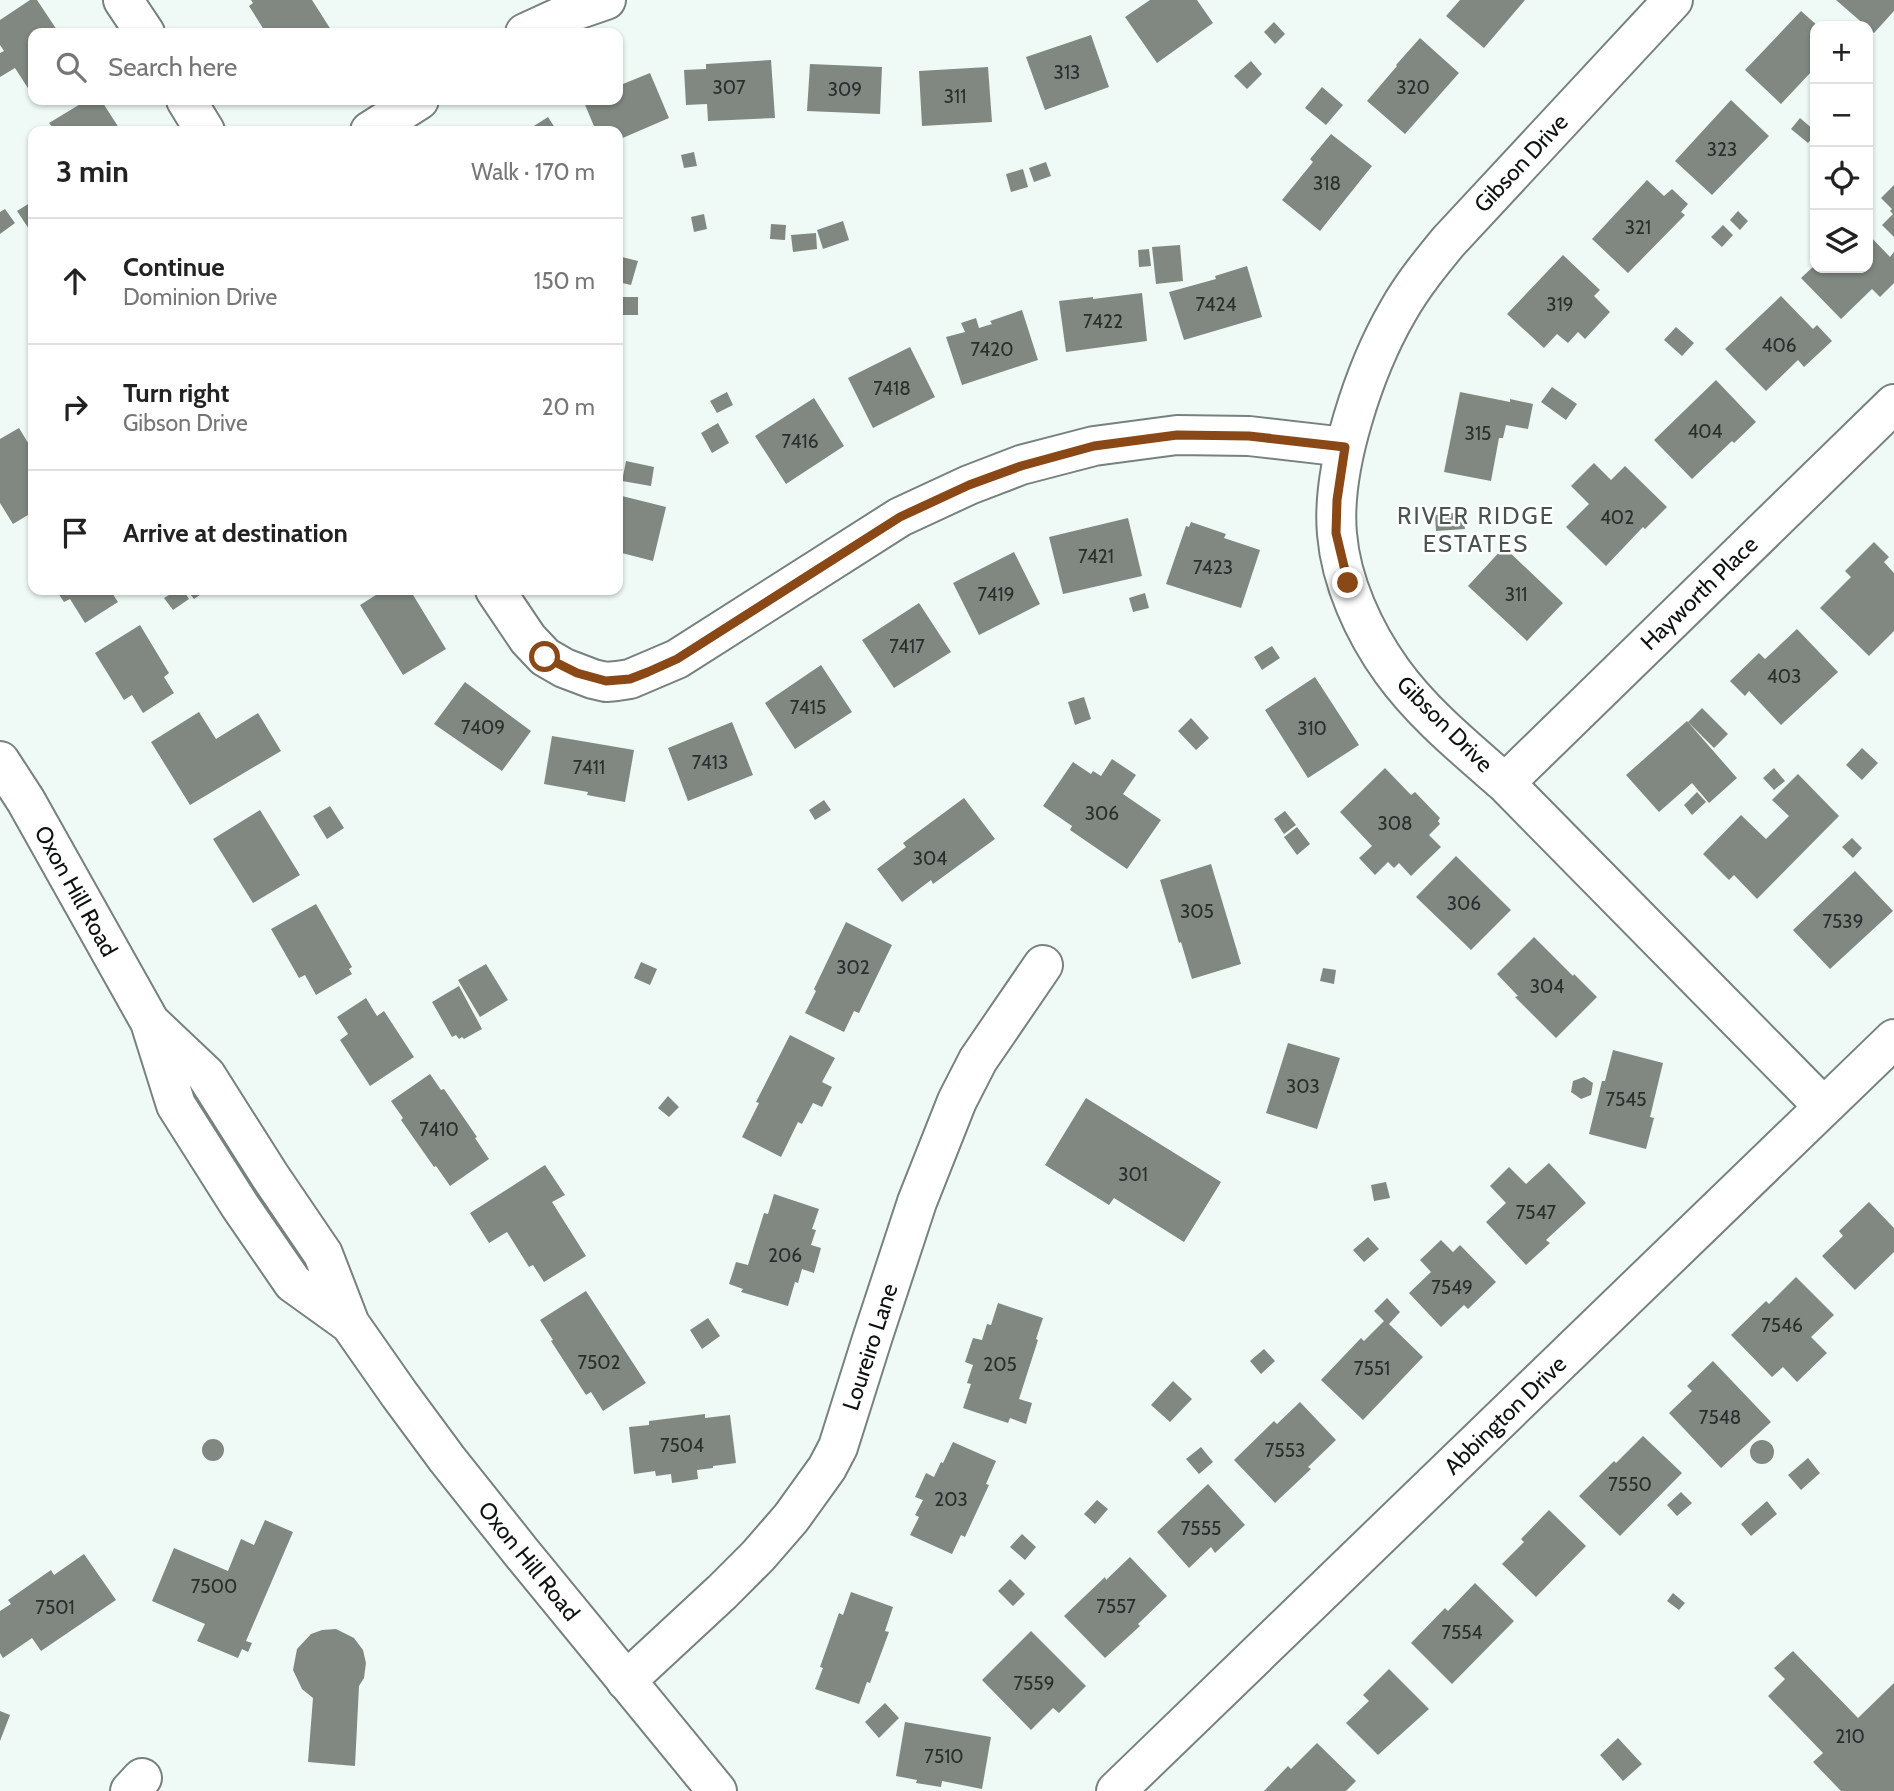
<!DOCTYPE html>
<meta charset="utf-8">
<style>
body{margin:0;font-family:Cabin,sans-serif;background:#f2f2f2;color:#222}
.controls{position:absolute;right:21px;top:21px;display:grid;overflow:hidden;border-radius:14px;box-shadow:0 2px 5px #0004}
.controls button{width:63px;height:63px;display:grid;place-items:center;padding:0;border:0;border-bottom:2px solid #e0e0e0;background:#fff;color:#222;font:35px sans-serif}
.stop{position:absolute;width:21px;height:21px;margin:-16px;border:5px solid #8a4816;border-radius:50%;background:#fff}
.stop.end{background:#8a4816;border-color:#fff;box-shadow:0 2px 7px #0008}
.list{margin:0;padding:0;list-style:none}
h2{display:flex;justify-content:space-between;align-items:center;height:91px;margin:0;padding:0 28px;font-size:30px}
h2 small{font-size:23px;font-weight:400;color:#767676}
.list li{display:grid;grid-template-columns:46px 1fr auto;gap:21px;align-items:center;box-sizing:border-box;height:126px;padding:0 28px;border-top:2px solid #e0e0e0}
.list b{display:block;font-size:26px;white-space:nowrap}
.list p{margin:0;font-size:23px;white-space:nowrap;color:#767676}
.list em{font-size:23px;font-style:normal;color:#767676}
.icon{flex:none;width:38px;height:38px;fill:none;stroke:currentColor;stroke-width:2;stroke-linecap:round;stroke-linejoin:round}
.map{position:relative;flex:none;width:1894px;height:1791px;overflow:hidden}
.search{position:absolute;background:#fff;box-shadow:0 2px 5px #0004;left:28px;top:28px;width:595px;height:77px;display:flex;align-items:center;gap:18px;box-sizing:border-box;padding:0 24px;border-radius:14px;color:#767676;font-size:26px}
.panel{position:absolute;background:#fff;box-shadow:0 2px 5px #0004;left:28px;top:126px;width:595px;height:469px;border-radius:14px}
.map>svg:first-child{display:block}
</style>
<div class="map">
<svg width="1894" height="1791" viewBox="0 0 1894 1791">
<rect width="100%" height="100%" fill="#effaf6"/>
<path fill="#808881" d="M30 0H37L59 33H33V96L15 68 0 77V53L4 51 0 45V20Z
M251 0H312L333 33H266L249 6 253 3Z
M1150 0H1197L1213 23 1157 63 1125 17Z
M1460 0H1525L1484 48 1446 16Z
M1836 0H1894V11L1874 33Z
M1801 11 1818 26H1815V74L1812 71 1781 104 1745 70Z
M1274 22 1285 34 1275 44 1264 32Z
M1091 35 1109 87 1045 110 1026 57Z
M1420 38 1459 73 1405 134 1367 101 1397 66 1396 65Z
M771 60 775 118 708 121 707 104 686 105 684 70 706 69V64Z
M1251 61 1262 74 1247 89 1234 76Z
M810 64 882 67 880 114 807 111Z
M988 67 992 122 922 126 919 71Z
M650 73 669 118 618 140V131H596L583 100H618V86Z
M1322 87 1343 105 1326 125 1305 108Z
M87 100H101L121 131H55L49 123Z
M1731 100 1769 136 1712 195 1675 161Z
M548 117 557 131H526Z
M1800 118 1815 131V135L1808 143 1791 129Z
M1331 134 1372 166 1320 231 1282 200 1313 162 1310 159Z
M694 152 697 166 684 168 681 155Z
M1046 162 1051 176 1034 182 1029 168Z
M1023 169 1028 187 1011 192 1006 174Z
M1647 180 1664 196 1672 189 1688 204 1681 212 1685 215 1628 273 1592 239Z
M1894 185V237L1882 225 1893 214 1890 211 1892 209 1881 198Z
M33 201V235L17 211Z
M5 209 15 223 0 234V212Z
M1738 211 1748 221 1740 230 1730 220Z
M704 214 707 229 694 232 691 217Z
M843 221 849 240 823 249 817 230Z
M771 224 786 225 785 240 770 239Z
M1723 225 1733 235 1722 247 1711 237Z
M816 233 817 249 793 252 791 235Z
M1868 234 1890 257 1894 252V283L1880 297 1872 289 1841 319 1801 278 1815 265V268H1868Z
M1180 245 1183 281 1156 284 1152 247Z
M1149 249 1151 266 1139 267 1138 250Z
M1563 255 1600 290 1594 296 1610 312 1585 339 1578 332 1568 343 1557 334 1544 348 1507 314Z
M618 256 638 261 631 285 618 282Z
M1247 266 1262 317 1184 340 1169 292 1216 279 1215 276Z
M1142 293 1147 341 1066 352 1059 301 1093 297V299Z
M1781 296 1813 329 1817 325 1832 341 1804 367 1798 360 1766 391 1725 349Z
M623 297H638V315H623Z
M1022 310 1038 360 962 385 946 337 965 332 961 323 976 318 979 328 992 324 990 321Z
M1676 327 1694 343 1682 356 1664 340Z
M910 347 935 397 873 428 848 378Z
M1716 380 1756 422 1734 443 1732 441 1692 479 1654 440Z
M1552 387 1577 404 1566 420 1541 402Z
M727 392 733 405 717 413 710 401Z
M1460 392 1510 402V399L1533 404 1528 429 1506 425 1503 438H1499L1491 481 1444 472Z
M814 398 844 446 786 484 755 436Z
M718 423 729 443 712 453 701 433Z
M19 428 33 451V512L13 524 0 503V439Z
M626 461 654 467 651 486 622 481Z
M1594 463 1611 480 1625 466 1667 507 1645 529 1643 527 1606 566 1566 527 1589 504 1571 486Z
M618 495 666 507 653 561 618 552Z
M1463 512 1465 529 1436 531 1435 515Z
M1128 518 1142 576 1063 594 1049 537Z
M1191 522 1226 534 1224 538 1260 550 1241 608 1166 584 1186 526 1189 527Z
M1874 542 1889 557 1884 562 1894 573V631L1869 656 1820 608 1851 577 1845 571Z
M1504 547 1563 603 1527 641 1468 586Z
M1014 552 1040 604 979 635 953 583Z
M56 590H110L118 602 85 623 70 599 64 602Z
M177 590H183L189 599 173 610 164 598Z
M187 590H207L194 599Z
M384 590H410L446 649 403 675 360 605Z
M1145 593 1149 608 1133 612 1129 598Z
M919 603 951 652 894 688 862 640Z
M140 625 169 673 164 677 174 693 143 713 132 695 124 700 95 653Z
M1797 629 1838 672 1781 725 1749 691 1745 696 1730 681 1759 653 1765 659Z
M1272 646 1280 658 1262 670 1254 657Z
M821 665 852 712 795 749 765 703Z
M1315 677 1359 745 1308 778 1265 710Z
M465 682 531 731 502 771 434 724Z
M1084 697 1091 719 1075 725 1068 702Z
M1702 708 1728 734 1714 748 1688 722Z
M199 712 216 739 258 713 281 751 190 805 151 742Z
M1191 718 1209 738 1196 750 1178 731Z
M1687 721 1737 778 1709 803 1692 783 1659 812 1626 775Z
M732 722 753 775 688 801 668 748Z
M552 736 634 750 625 802 587 795 588 792 544 784Z
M1862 748 1878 763 1862 780 1846 765Z
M1112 759 1136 775 1123 794 1161 820 1127 869 1070 830 1072 826 1043 806 1073 762 1091 774 1093 771 1101 776Z
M1385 768 1411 795 1415 792 1440 818 1438 821 1440 824 1429 835 1441 847 1411 876 1399 863 1394 868 1388 862 1375 875 1359 858 1372 846 1340 812Z
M1774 768 1785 781 1774 790 1763 778Z
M1798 774 1839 816 1757 899 1734 875 1729 880 1703 854 1741 815 1766 839 1789 816 1772 800Z
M1697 792 1706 802 1692 815 1684 805Z
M964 798 995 839 933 884 931 880 902 902 877 869 906 847 903 843Z
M824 800 831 810 815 820 809 810Z
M330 806 344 828 327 839 313 816Z
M260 810 300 875 253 903 213 839Z
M1285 811 1296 825 1284 834 1274 819Z
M1297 827 1310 844 1297 855 1284 837Z
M1852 838 1862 848 1853 858 1842 847Z
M1456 856 1511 910 1471 950 1416 897Z
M1211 864 1241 964 1192 979 1181 942 1179 943 1160 880Z
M1855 871 1893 911 1830 969 1793 930Z
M316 904 352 967 349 969 352 974 316 995 305 975 299 978 271 929Z
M846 922 892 945 859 1013 854 1011 844 1032 805 1013 816 991 814 989Z
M1534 937 1573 976 1574 974 1597 997 1556 1038 1515 997 1518 996 1497 974Z
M641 962 657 969 650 985 634 978Z
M486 964 508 1000 480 1017 458 980Z
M1323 968 1336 970 1334 984 1320 981Z
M459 986 482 1029 464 1039 462 1037 459 1039 456 1035 452 1037 432 1002Z
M366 998 377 1016 384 1011 414 1057 370 1086 340 1040 348 1034 337 1017Z
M790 1035 835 1058 822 1082 832 1087 822 1107 813 1103 802 1124 798 1122 781 1157 742 1137 759 1103 756 1102Z
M1288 1043 1340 1058 1317 1129 1266 1113Z
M1613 1050 1663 1063 1650 1117 1654 1118 1646 1149 1589 1134 1602 1081H1605Z
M430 1074 441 1090 444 1089 477 1137 475 1138 489 1159 450 1186 436 1166 434 1167 401 1120 403 1118 391 1101Z
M1584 1077 1593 1083 1591 1095 1581 1099 1571 1092 1573 1081Z
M668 1096 679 1107 669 1117 658 1108Z
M1086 1098 1221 1182 1184 1242 1114 1198 1109 1205 1045 1165Z
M1549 1163 1586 1203 1546 1240 1550 1243 1526 1265 1486 1222 1506 1203 1490 1186 1509 1167 1526 1184Z
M545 1165 565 1195 552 1202 586 1256 544 1282 533 1265 529 1267 507 1232 489 1243 470 1213Z
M1386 1182 1390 1198 1374 1201 1371 1185Z
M774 1194 819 1209 812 1229 816 1230 811 1245 821 1248 814 1273 802 1269 798 1283 795 1282 788 1306 741 1292 743 1289 729 1284 736 1262 748 1265 764 1213 768 1214Z
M1869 1202 1894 1228V1252L1855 1290 1822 1256 1843 1236 1839 1231Z
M1368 1237 1379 1249 1364 1262 1353 1250Z
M1441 1240 1453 1252 1460 1245 1496 1282 1468 1309 1464 1305 1441 1327 1409 1293 1431 1272 1420 1260Z
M1796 1277 1834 1315 1811 1337 1827 1353 1797 1382 1783 1367 1772 1377 1731 1335 1766 1301 1769 1304Z
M586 1291 646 1383 603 1411 591 1392 586 1395 551 1341 553 1340 540 1320Z
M1387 1298 1400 1312 1389 1324 1423 1357 1363 1420 1321 1380 1361 1338 1364 1341 1384 1321 1374 1311Z
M998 1303 1043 1318 1036 1339 1038 1340 1019 1399 1032 1403 1026 1424 1010 1418 1008 1423 963 1408 971 1384 967 1383 973 1365 965 1362 973 1338 982 1340 987 1324 991 1325Z
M708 1318 720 1336 702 1349 690 1330Z
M1264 1349 1275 1361 1261 1374 1250 1361Z
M1713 1361 1771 1422 1721 1468 1669 1413 1692 1391 1687 1386Z
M1173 1381 1192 1399 1170 1422 1151 1405Z
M1300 1402 1336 1440 1308 1467 1311 1469 1275 1503 1234 1460 1274 1421 1277 1424Z
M705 1414V1418L730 1415 736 1463 713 1466V1468L697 1470 698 1479 672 1483 671 1474 656 1476 655 1471 634 1474 629 1427 649 1425V1421Z
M1643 1436 1682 1473 1620 1536 1579 1496 1614 1461 1616 1463Z
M202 1450a11 11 0 1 1 22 0a11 11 0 1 1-22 0Z
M1750 1452a12 12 0 1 1 24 0a12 12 0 1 1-24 0Z
M953 1442 996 1461 986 1484 989 1485 965 1537 961 1535 952 1554 910 1535 919 1517 915 1515 923 1500 915 1497 926 1473 934 1477 941 1462 943 1463Z
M1201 1447 1213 1462 1199 1474 1186 1459Z
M1808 1458 1820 1473 1801 1490 1788 1475Z
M1208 1484 1245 1525 1215 1553 1211 1547 1189 1568 1157 1532Z
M1681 1492 1692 1503 1677 1516 1667 1505Z
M1097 1500 1108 1509 1095 1524 1084 1514Z
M1767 1501 1777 1514 1751 1536 1741 1524Z
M1549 1510 1586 1546 1536 1597 1502 1564 1524 1542 1521 1539Z
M265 1520 293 1532 246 1641 252 1643 248 1652 242 1649 238 1658 197 1641 205 1624 152 1601 174 1548 228 1571 241 1539 254 1545Z
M1022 1534 1036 1547 1025 1560 1010 1547Z
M84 1554 116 1600 41 1651 32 1638 3 1658 0 1653V1611L11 1604 8 1600 51 1570 54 1575Z
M1130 1557 1167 1596 1138 1624 1140 1626 1105 1658 1064 1616 1105 1577 1106 1580Z
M1010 1579 1025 1594 1013 1606 998 1591Z
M1475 1583 1514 1621 1452 1684 1411 1643 1445 1608 1448 1611Z
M851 1592 893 1607 885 1631 889 1632 870 1683 867 1682 859 1704 815 1689 823 1668 820 1667 839 1613 843 1615Z
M1673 1593 1685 1603 1679 1610 1667 1601Z
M336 1629 354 1638 363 1650 366 1663 364 1678 359 1686 355 1766 308 1762 313 1698 302 1689 293 1670 297 1649 311 1634 322 1630Z
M1031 1631 1086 1686 1059 1713 1053 1708 1031 1730 982 1680Z
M1793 1651 1858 1718 1894 1683V1791H1841L1813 1762 1823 1753 1768 1696 1785 1679 1774 1668Z
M1389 1669 1429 1709 1378 1755 1346 1723 1369 1701 1363 1695Z
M885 1703 899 1718 879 1738 865 1722Z
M0 1711 10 1715 0 1741Z
M905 1722 991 1737 982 1789 942 1781 941 1787 916 1783 917 1780 896 1776Z
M1618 1738 1642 1764 1623 1781 1600 1755Z
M1317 1743 1356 1781 1346 1791H1264L1288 1766 1291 1769Z"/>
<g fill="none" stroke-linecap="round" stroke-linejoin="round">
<g stroke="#77817e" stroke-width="42">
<path id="minor" d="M123 0 145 33
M1673 0 1448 242C1430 264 1412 286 1398 311 1365 368 1331 467 1337 534 1341 582 1364 632 1392 671 1423 714 1465 748 1505 783L1823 1106
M525 33 571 12 606 0
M186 100 205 131
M370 131 419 100
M495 590 528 639 545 657 564 668 593 679 606 682 617 681 630 679 677 659 900 517 969 485 1021 465 1094 446 1177 435 1249 436 1345 447
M1505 783 1894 404
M626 1681 722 1592 758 1556 791 1518 827 1468 838 1447 872 1339 917 1202 957 1101 978 1060 1043 965
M130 1791 142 1778
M1116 1791 1894 1039"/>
</g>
<g stroke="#77817e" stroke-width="42">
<path id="major" d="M0 761 26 801 150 1022 176 1105 240 1206 293 1283 350 1324
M150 1022 206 1075 270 1176 323 1254 350 1324 399 1394 447 1459 521 1552 717 1791"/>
</g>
<use href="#minor" stroke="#fff" stroke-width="38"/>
<use href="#major" stroke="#fff" stroke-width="38"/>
</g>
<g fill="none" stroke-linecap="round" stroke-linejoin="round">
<path stroke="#8a4816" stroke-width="9" d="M545 657 577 673 606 681 630 679 648 672 677 659 900 517 969 485 1021 466 1094 446 1177 435 1249 436 1345 447 1337 500 1336 533 1348 583"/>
</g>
<g text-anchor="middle" stroke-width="5" stroke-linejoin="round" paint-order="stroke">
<g font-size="19" fill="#2a2f2c">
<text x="1067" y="79">313</text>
<text x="729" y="94">307</text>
<text x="1413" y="94">320</text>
<text x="845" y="96">309</text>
<text x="955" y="103">311</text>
<text x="1722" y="156">323</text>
<text x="1327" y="190">318</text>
<text x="1638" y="234">321</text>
<text x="1216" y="311">7424</text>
<text x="1560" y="311">319</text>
<text x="1103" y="328">7422</text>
<text x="1779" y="352">406</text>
<text x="992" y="356">7420</text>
<text x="892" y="395">7418</text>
<text x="1705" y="438">404</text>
<text x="1478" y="440">315</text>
<text x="800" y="448">7416</text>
<text x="1617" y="524">402</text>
<text x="1096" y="563">7421</text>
<text x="1213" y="574">7423</text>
<text x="996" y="601">7419</text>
<text x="1516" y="601">311</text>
<text x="907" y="653">7417</text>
<text x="1784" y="683">403</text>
<text x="808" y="714">7415</text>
<text x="483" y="734">7409</text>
<text x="1312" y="735">310</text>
<text x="710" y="769">7413</text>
<text x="589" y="774">7411</text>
<text x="1102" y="820">306</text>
<text x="1395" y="830">308</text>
<text x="930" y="865">304</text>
<text x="1464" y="910">306</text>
<text x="1197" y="918">305</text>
<text x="1843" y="928">7539</text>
<text x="853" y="974">302</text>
<text x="1547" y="993">304</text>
<text x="1303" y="1093">303</text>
<text x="1626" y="1106">7545</text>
<text x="439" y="1136">7410</text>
<text x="1133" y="1181">301</text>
<text x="1536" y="1219">7547</text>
<text x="785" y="1262">206</text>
<text x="1452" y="1294">7549</text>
<text x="1782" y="1332">7546</text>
<text x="599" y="1369">7502</text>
<text x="1000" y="1371">205</text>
<text x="1372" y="1375">7551</text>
<text x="1720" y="1424">7548</text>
<text x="682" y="1452">7504</text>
<text x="1285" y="1457">7553</text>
<text x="1630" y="1491">7550</text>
<text x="951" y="1506">203</text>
<text x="1201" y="1535">7555</text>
<text x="214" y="1593">7500</text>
<text x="1116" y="1613">7557</text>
<text x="55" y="1614">7501</text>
<text x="1462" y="1639">7554</text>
<text x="1034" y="1690">7559</text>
<text x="1850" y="1743">210</text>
<text x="944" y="1763">7510</text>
</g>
<g font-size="23" fill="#0d1110" stroke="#fff">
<text transform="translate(1521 163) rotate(-47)" y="8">Gibson Drive</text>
<text transform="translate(1699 593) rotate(-44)" y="8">Hayworth Place</text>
<text transform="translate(1445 724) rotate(45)" y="8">Gibson Drive</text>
<text transform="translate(76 891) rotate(61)" y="8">Oxon Hill Road</text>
<text transform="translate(870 1347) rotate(-72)" y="8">Loureiro Lane</text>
<text transform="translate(1505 1415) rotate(-44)" y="8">Abbington Drive</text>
<text transform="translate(529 1561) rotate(51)" y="8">Oxon Hill Road</text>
</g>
<g font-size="24" letter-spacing="2" fill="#49534f" stroke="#fff">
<text x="1476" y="524">RIVER RIDGE<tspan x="1476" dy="28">ESTATES</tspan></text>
</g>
</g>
</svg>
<div class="controls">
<button>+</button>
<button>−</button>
<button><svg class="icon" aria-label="locate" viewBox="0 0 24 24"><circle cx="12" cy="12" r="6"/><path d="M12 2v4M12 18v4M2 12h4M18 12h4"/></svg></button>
<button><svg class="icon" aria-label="layers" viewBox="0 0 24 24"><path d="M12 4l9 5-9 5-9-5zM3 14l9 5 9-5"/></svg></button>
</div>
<div class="stop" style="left:545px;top:657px"></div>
<div class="stop end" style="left:1348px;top:583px"></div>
<div class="search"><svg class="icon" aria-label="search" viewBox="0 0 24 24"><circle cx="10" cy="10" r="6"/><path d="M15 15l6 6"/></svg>Search here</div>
<section class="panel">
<h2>3 min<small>Walk · 170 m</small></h2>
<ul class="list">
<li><svg class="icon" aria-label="ahead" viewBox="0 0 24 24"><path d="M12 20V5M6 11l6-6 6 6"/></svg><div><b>Continue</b><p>Dominion Drive</p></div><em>150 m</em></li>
<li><svg class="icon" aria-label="right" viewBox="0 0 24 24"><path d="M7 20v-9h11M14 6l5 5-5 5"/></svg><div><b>Turn right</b><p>Gibson Drive</p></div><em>20 m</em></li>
<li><svg class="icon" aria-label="arrive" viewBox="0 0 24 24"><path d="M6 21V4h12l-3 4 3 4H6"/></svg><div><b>Arrive at destination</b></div></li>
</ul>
</section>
</div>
